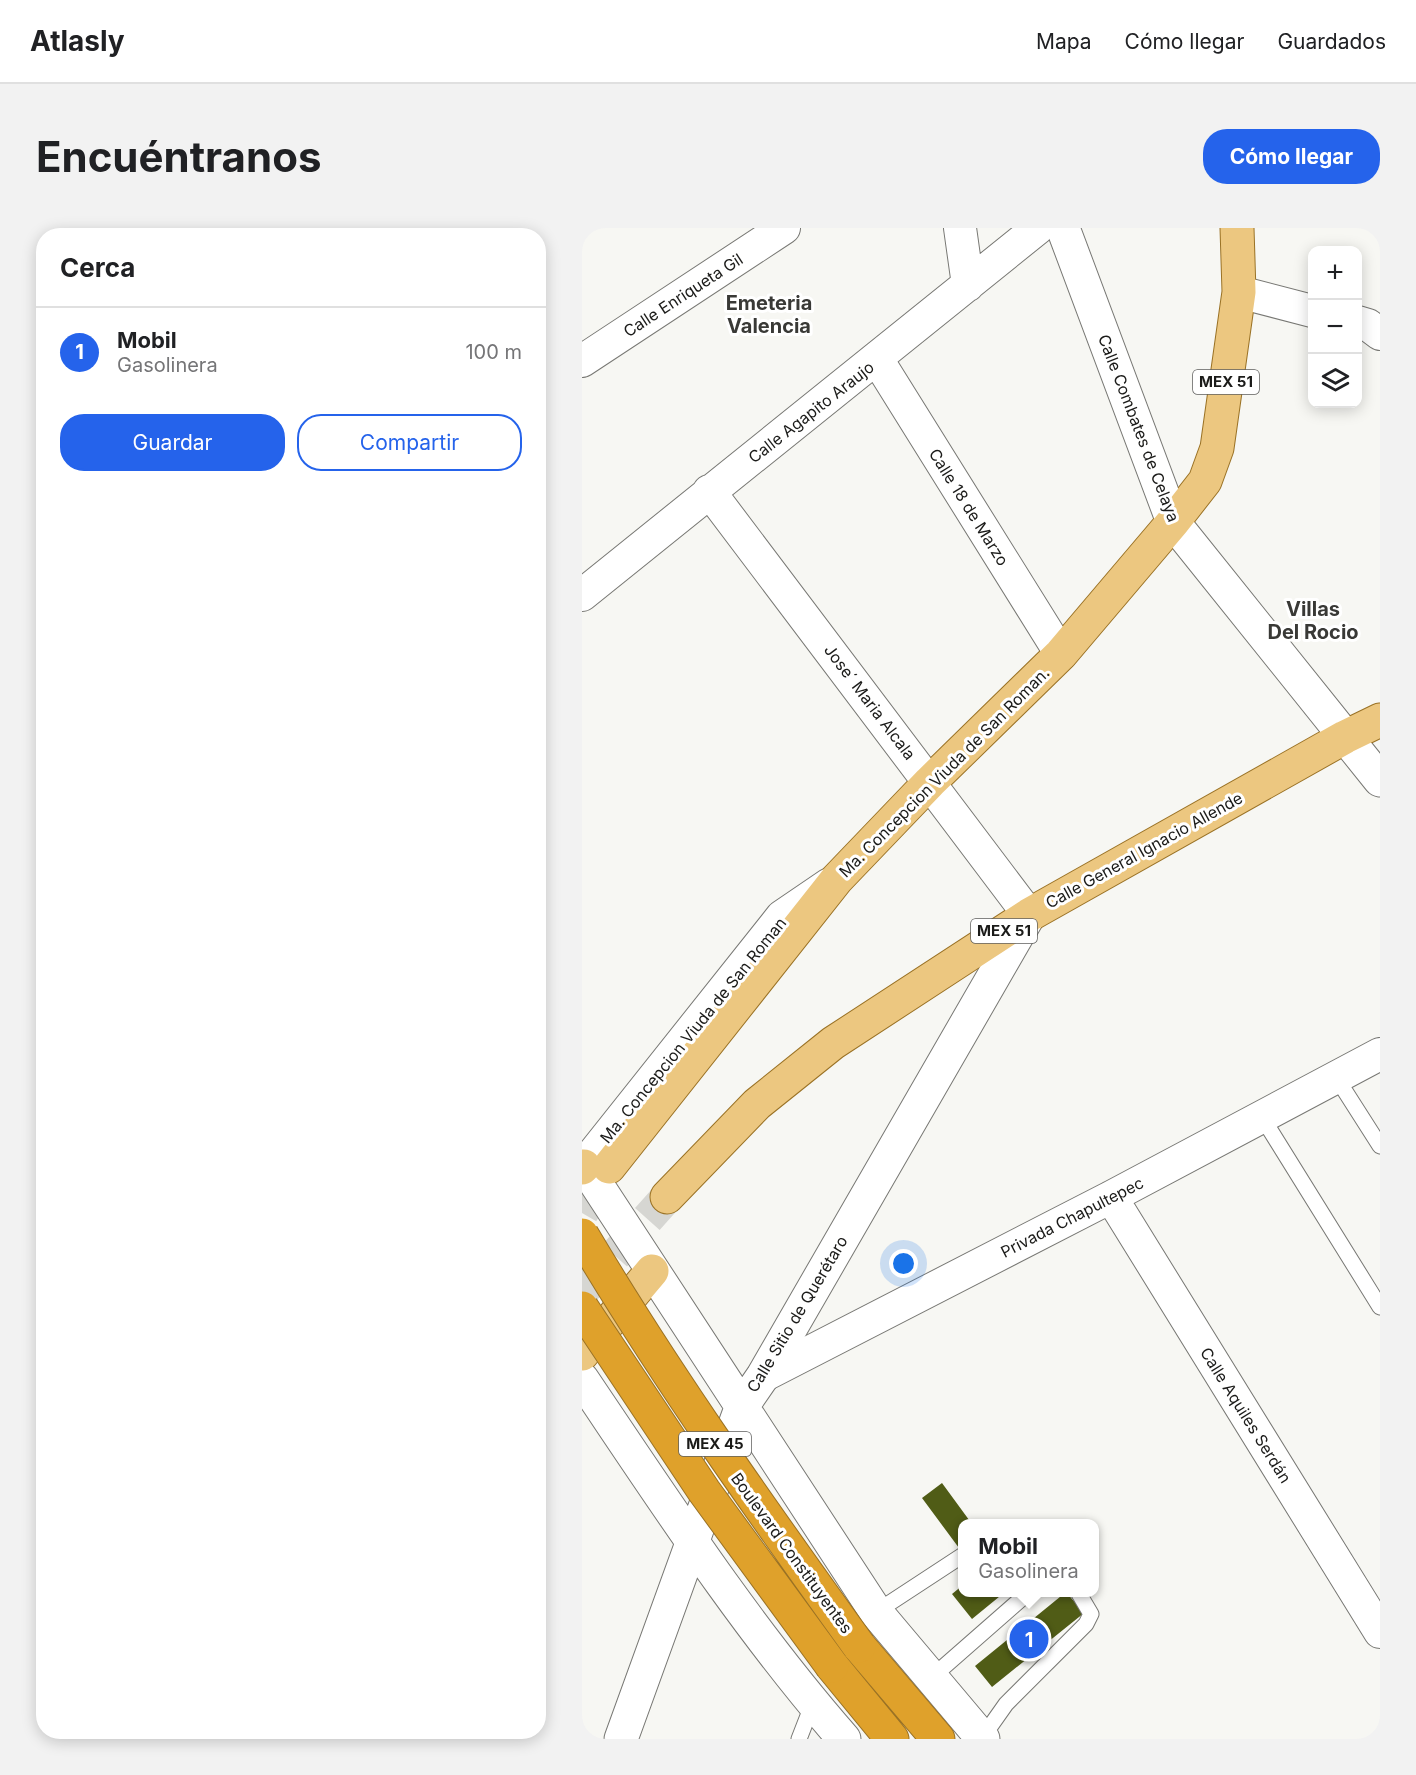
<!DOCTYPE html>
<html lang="es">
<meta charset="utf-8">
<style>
body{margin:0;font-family:Inter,sans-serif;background:#f2f2f2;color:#202124}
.controls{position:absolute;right:18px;top:18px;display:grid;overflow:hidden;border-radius:12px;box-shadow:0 3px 15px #0003}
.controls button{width:54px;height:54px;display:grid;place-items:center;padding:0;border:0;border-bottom:2px solid #e0e0e0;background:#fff;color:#202124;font:30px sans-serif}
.you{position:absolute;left:322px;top:1036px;width:21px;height:21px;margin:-15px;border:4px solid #fff;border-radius:50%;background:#1a73e8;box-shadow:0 0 0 9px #1a73e833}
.badge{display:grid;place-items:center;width:39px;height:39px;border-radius:50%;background:#2563eb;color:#fff;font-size:20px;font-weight:700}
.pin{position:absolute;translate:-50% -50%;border:3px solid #fff;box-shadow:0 2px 6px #0006}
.popup{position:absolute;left:376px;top:1291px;width:141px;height:78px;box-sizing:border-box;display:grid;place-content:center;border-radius:12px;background:#fff;filter:drop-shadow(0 2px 4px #0005);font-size:20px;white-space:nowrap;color:#757577}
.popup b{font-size:22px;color:#202124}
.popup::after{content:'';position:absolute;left:50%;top:100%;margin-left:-12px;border:12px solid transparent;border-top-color:#fff}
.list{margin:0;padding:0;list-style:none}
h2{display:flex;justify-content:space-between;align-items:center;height:78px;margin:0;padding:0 24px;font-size:26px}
h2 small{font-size:20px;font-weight:400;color:#757577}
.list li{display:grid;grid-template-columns:39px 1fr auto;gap:18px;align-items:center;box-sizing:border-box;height:90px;padding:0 24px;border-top:2px solid #e0e0e0}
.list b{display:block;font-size:22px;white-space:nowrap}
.list p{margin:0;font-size:20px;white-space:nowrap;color:#757577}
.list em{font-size:20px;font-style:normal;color:#757577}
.actions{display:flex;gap:12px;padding:18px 24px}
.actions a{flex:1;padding:14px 0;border:2px solid #2563eb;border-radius:24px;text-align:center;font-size:21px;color:#2563eb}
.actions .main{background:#2563eb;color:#fff}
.icon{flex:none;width:33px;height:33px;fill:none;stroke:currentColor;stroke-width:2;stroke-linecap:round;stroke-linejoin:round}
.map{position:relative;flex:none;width:798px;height:1511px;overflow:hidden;border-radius:24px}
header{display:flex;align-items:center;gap:36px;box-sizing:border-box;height:84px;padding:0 30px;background:#fff;border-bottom:2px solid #e0e0e0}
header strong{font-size:28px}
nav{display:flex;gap:33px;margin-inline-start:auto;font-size:21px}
.intro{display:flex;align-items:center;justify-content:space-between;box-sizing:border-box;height:144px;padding:0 36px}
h1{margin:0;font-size:42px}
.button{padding:15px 27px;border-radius:24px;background:#2563eb;color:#fff;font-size:21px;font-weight:700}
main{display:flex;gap:36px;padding:0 36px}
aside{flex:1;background:#fff;border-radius:24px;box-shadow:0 3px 15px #0003}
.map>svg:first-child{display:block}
</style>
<header>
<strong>Atlasly</strong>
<nav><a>Mapa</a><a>Cómo llegar</a><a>Guardados</a></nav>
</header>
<div class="intro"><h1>Encuéntranos</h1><a class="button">Cómo llegar</a></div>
<main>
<aside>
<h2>Cerca<small></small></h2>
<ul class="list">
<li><span class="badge">1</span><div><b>Mobil</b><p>Gasolinera</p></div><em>100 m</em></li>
</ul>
<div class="actions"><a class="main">Guardar</a><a>Compartir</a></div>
</aside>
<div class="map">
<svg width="798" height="1511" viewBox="0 0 798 1511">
<rect width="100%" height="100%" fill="#f7f7f3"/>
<path fill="#505c16" d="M360 1255 390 1296H381V1317L377 1320 340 1270Z
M381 1357V1364H423L390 1391 370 1366Z
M484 1364 502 1385 410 1459 393 1438Z"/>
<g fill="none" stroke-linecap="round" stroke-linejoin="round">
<path stroke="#d6d6d2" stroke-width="33" stroke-dasharray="33 16" stroke-linecap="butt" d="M0 985 27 939
M0 1064 85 969"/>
<g stroke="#787874" stroke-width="17">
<path id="lane" d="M754 849 798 918
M680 889 798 1079
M294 1384 381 1327
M349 1450 447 1364
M400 1510 424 1476 504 1396 509 1386 496 1364
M217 1511 231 1475"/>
</g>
<g stroke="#787874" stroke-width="34">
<path id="street" d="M378 0 386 57
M657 64 730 83
M776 94 786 97 798 106
M295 131 479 426
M0 133 202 0
M127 263 447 687
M0 367 456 0
M529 969 798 1404
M181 1148 529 969 798 826"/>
</g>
<g stroke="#787874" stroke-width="35">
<path id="secondary" d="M481 0 591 294 798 552
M0 934 294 1384 401 1511
M2 938 200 689 247 657
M0 1151C83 1274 164 1399 262 1511
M39 1511 159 1180 181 1148 447 687"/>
</g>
<g stroke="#9a7225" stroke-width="35">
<path id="primary" d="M27 939 255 651 348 554 479 426 591 294 623 253 635 220 657 64 655 0
M0 940 2 938
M85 969 175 876 251 815 447 687 763 509 798 492
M0 1126 70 1043"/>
</g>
<g stroke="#9a7225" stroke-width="35">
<path id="highway" d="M277 1418 356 1511
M250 1438 310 1511"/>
</g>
<use href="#lane" stroke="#fff" stroke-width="15"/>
<use href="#street" stroke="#fff" stroke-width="32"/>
<use href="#secondary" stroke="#fff" stroke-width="33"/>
<use href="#primary" stroke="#ecc780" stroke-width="33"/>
<use href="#highway" stroke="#dfa12b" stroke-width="33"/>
<g stroke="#9a7225" stroke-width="35" stroke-linecap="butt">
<path id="highway-bridge" d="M0 1007C85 1150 180 1283 277 1418
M0 1080 122 1263 250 1438"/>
</g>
<use href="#highway-bridge" stroke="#dfa12b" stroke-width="33"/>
</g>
<g text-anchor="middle" stroke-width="6" stroke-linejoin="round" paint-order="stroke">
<g fill="#fff" stroke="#5f5f5e" stroke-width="1.5">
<rect x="611" y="142" width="66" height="24" rx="4.5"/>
<rect x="389" y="691" width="66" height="24" rx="4.5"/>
<rect x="97" y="1204" width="72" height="24" rx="4.5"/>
</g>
<g font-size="15" font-weight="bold" fill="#1b1b19">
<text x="644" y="159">MEX 51</text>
<text x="422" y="708">MEX 51</text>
<text x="133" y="1221">MEX 45</text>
</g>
<g font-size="16" fill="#1b1b19" stroke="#fff">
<text transform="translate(101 67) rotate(-33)" y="6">Calle Enriqueta Gil</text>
<text transform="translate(229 184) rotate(-38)" y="6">Calle Agapito Araujo</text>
<text transform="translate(557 200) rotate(69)" y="6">Calle Combates de Celaya</text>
<text transform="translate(387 279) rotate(58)" y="6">Calle 18 de Marzo</text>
<text transform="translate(288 474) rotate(53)" y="6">Jose´ Maria Alcala</text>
<text transform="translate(362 544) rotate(-45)" y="6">Ma. Concepcion Viuda de San Roman.</text>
<text transform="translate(562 622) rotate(-29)" y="6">Calle General Ignacio Allende</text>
<text transform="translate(111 802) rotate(-51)" y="6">Ma. Concepcion Viuda de San Roman</text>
<text transform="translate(490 989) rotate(-27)" y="6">Privada Chapultepec</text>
<text transform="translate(215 1086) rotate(-59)" y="6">Calle Sitio de Querétaro</text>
<text transform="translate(664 1187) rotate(58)" y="6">Calle Aquiles Serdán</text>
<text transform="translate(210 1325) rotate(54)" y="6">Boulevard Constituyentes</text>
</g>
<g font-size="20" font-weight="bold" fill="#393936" stroke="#fff">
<text x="187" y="82">Emeteria<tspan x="187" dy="23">Valencia</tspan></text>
<text x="731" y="388">Villas<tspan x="731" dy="23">Del Rocio</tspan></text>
</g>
</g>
</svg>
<div class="controls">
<button>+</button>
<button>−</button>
<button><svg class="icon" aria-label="layers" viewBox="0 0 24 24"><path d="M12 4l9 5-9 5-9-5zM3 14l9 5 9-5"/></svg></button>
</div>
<div class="you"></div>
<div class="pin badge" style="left:447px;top:1411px">1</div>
<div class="popup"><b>Mobil</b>Gasolinera</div>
</div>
</main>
